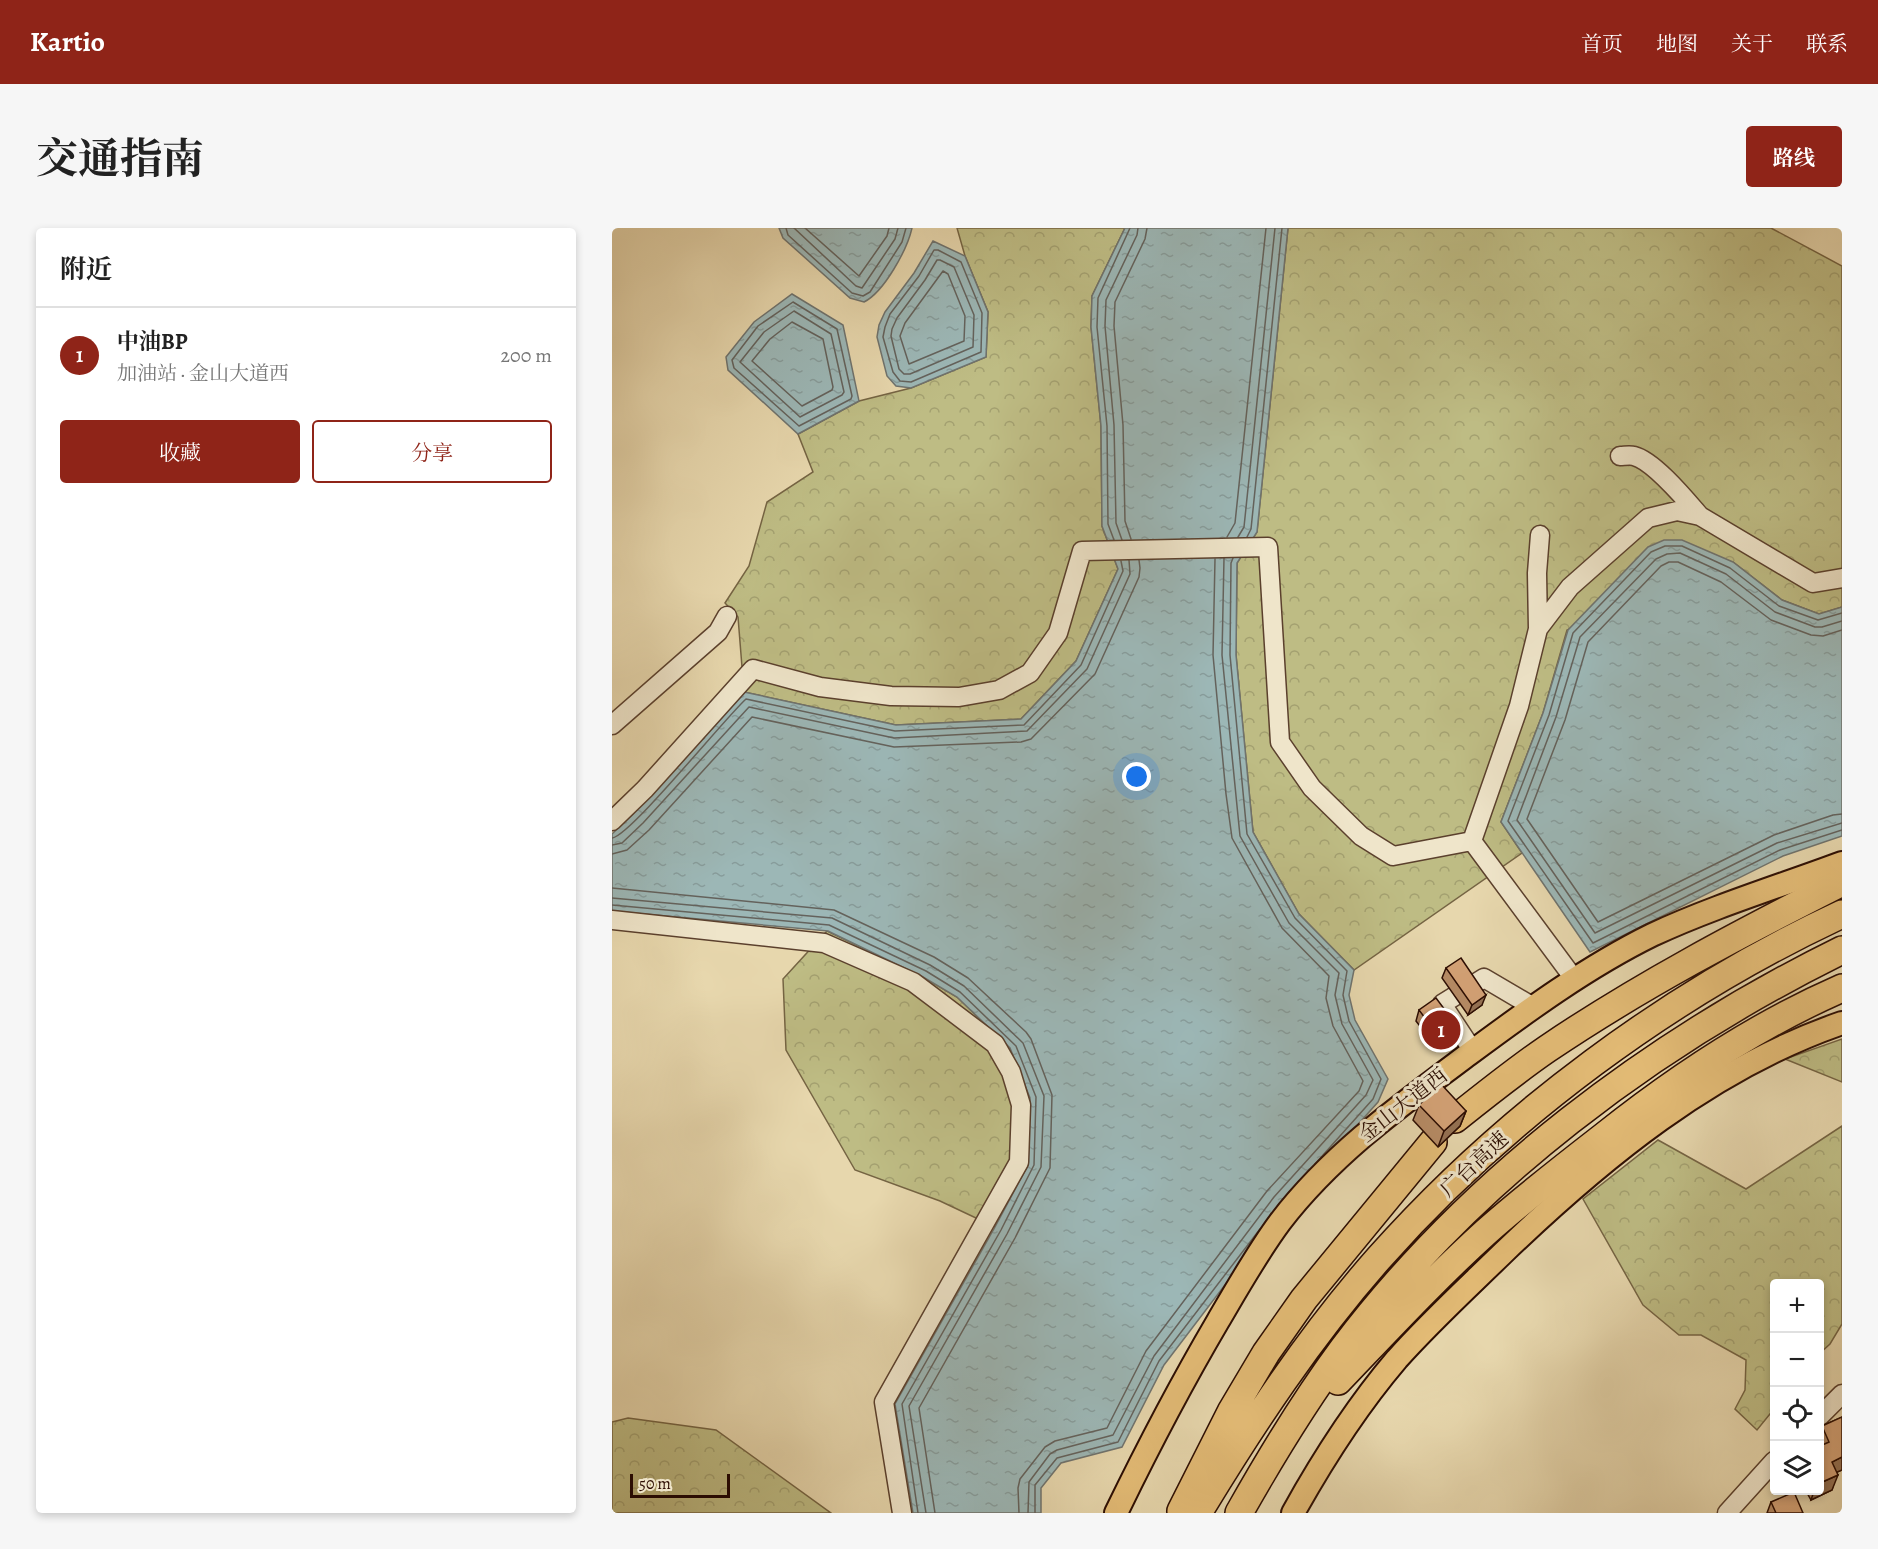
<!DOCTYPE html>
<html lang="zh">
<meta charset="utf-8">
<style>
body{margin:0;font-family:Alegreya,"Noto Serif SC",serif;background:#f6f6f6;color:#222}
.controls{position:absolute;right:18px;bottom:18px;display:grid;overflow:hidden;border-radius:6px;box-shadow:0 3px 9px #0003}
.controls button{width:54px;height:54px;display:grid;place-items:center;padding:0;border:0;border-bottom:2px solid #e0e0e0;background:#fff;color:#222;font:30px sans-serif}
.scale{position:absolute;left:18px;bottom:15px;width:100px;box-sizing:border-box;padding-left:6px;border:3px solid #2c0d02;border-top:0;font-size:16px;line-height:21px;white-space:nowrap;color:#2c0d02;-webkit-text-stroke:4px #efe5ca;paint-order:stroke}
.you{position:absolute;left:525px;top:549px;width:21px;height:21px;margin:-15px;border:4px solid #fff;border-radius:50%;background:#1a73e8;box-shadow:0 0 0 9px #1a73e833}
.badge{display:grid;place-items:center;width:39px;height:39px;border-radius:50%;background:#8f2418;color:#fff;font-size:20px;font-weight:700}
.pin{position:absolute;translate:-50% -50%;border:3px solid #fff;box-shadow:0 2px 6px #0006}
.list{margin:0;padding:0;list-style:none}
h2{display:flex;justify-content:space-between;align-items:center;height:78px;margin:0;padding:0 24px;font-size:26px}
h2 small{font-size:20px;font-weight:400;color:#767676}
.list li{display:grid;grid-template-columns:39px 1fr auto;gap:18px;align-items:center;box-sizing:border-box;height:96px;padding:0 24px;border-top:2px solid #e0e0e0}
.list b{display:block;font-size:22px;white-space:nowrap}
.list p{margin:0;font-size:20px;white-space:nowrap;color:#767676}
.list em{font-size:20px;font-style:normal;color:#767676}
.actions{display:flex;gap:12px;padding:18px 24px}
.actions a{flex:1;padding:14px 0;border:2px solid #8f2418;border-radius:6px;text-align:center;font-size:21px;color:#8f2418}
.actions .main{background:#8f2418;color:#fff}
.icon{flex:none;width:33px;height:33px;fill:none;stroke:currentColor;stroke-width:2;stroke-linecap:round;stroke-linejoin:round}
.map{position:relative;flex:none;width:1230px;height:1285px;overflow:hidden;border-radius:6px}
header{display:flex;align-items:center;gap:36px;box-sizing:border-box;height:84px;padding:0 30px;background:#8f2418;color:#fff}
header strong{font-size:28px}
nav{display:flex;gap:33px;margin-inline-start:auto;font-size:21px}
.intro{display:flex;align-items:center;justify-content:space-between;box-sizing:border-box;height:144px;padding:0 36px}
h1{margin:0;font-size:42px}
.button{padding:15px 27px;border-radius:6px;background:#8f2418;color:#fff;font-size:21px;font-weight:700}
main{display:flex;gap:36px;padding:0 36px}
aside{flex:1;background:#fff;border-radius:6px;box-shadow:0 3px 9px #0003}
.map>svg:first-child{display:block}
</style>
<header>
<strong>Kartio</strong>
<nav><a>首页</a><a>地图</a><a>关于</a><a>联系</a></nav>
</header>
<div class="intro"><h1>交通指南</h1><a class="button">路线</a></div>
<main>
<aside>
<h2>附近<small></small></h2>
<ul class="list">
<li><span class="badge">1</span><div><b>中油BP</b><p>加油站 · 金山大道西</p></div><em>200 m</em></li>
</ul>
<div class="actions"><a class="main">收藏</a><a>分享</a></div>
</aside>
<div class="map">
<svg width="1230" height="1285" viewBox="0 0 1230 1285">
<defs>
<pattern id="forest-crowns" width="20" height="18" patternUnits="userSpaceOnUse" patternTransform="scale(1.5)"><rect width="20" height="18" fill="#bebc84"/><path d="M2 6a3 3 0 1 1 6 0M12 15a3 3 0 1 1 6 0" fill="none" stroke="#a3a070"/></pattern>
<pattern id="water-ripples" width="26" height="14" patternUnits="userSpaceOnUse" patternTransform="scale(1.5)"><rect width="26" height="14" fill="#9cb7b6"/><path d="M2 4q2-2 4 0t4 0M15 11q2-2 4 0t4 0" fill="none" stroke="#879c9b"/></pattern>
</defs>
<rect width="100%" height="100%" fill="#e7d7ad"/>
<filter id="stains"><feTurbulence type="fractalNoise" baseFrequency=".00333" numOctaves="4"/><feColorMatrix values="0 0 0 0 .2 0 0 0 0 .09 0 0 0 0 .02 0 0 0 .5 -.17"/></filter>
<radialGradient id="worn" r=".72"><stop offset=".6" stop-color="#630" stop-opacity="0"/><stop offset="1" stop-color="#630" stop-opacity=".3"/></radialGradient>
<path fill="url(#forest-crowns)" stroke="#756443" stroke-width="1.5" d="M345 0H513L480 68 479 99 489 198 490 298 506 341 464 433 409 491 284 497 132 464 126 389 113 375 137 338 155 274 201 244 186 206 247 173 299 160 374 129 376 84 353 28Z
M676 0H1159L1230 38V379L1207 386 1170 372 1121 334 955 402 931 485 889 594 910 625 742 742 687 686 641 604 624 427 625 335 645 304Z
M215 703 311 749 345 769 398 820 418 870 416 937 383 999 328 973 243 942 174 822 171 751Z
M1230 811V854L1173 831Z
M1230 898V1096L1218 1116 1208 1125V1056H1162V1181L1145 1202 1123 1181 1133 1162 1134 1132 1089 1107H1067L1031 1077 971 971 1046 912 1134 961Z
M16 1190 104 1202 219 1285H0V1194Z"/>
<path fill="url(#water-ripples)" stroke="#6f736e" stroke-width="1.5" d="M167 0H300C295 22 272 64 252 74L238 70 171 10Z
M513 0H676L645 304 625 335 624 427 641 604 687 686 742 742 737 767 743 792 776 851 766 874 673 978 552 1137 510 1219 449 1235 429 1260V1285H301L283 1176 383 999 416 937 418 870 398 820 345 769 311 749 216 703 0 683V606L21 586 132 464 284 497 409 491 464 433 506 341 490 298 489 198 479 99 480 68Z
M321 13 353 28 376 84 374 129 299 160 284 158 275 148 265 109 267 97 273 84 302 45Z
M180 66 231 97 247 173 186 206 116 142 114 129 142 94Z
M1052 312H1070L1121 334 1170 372 1207 386 1230 379V608L1171 628 978 724 889 594 931 485 956 402 1036 319Z"/>
<g fill="none" stroke-linecap="round" stroke-linejoin="round">
<path stroke="#64625c" stroke-width="1.5" d="M174 0 176 7 240 65 251 68 258 64 290 14 294 0
M182 0 244 58 250 60 283 11 286 0
M193 0 247 48 275 8 277 0
M322 22H326L349 34 370 85 369 124 299 154 288 153 281 144 271 109 273 99 278 86 307 48Z
M325 32H328L342 39 362 87 361 119 298 146H292L287 141 279 108 280 101 285 90 313 52Z
M331 43 336 46 353 88 352 113 297 136 288 108 293 95Z
M181 74 225 101 240 168 239 171 187 198 122 140 120 132 146 98Z
M182 83 219 106 232 164 230 167 188 189 128 134 152 104Z
M180 94 211 111 221 159 220 162 190 178 140 133 158 111Z
M615 309 623 295 654 0
M626 309 632 299 663 0
M635 309 639 301 670 0
M519 311 513 293 511 197 502 98 503 74 533 11 535 0
M502 312 496 296 495 198 485 99 486 70 518 0
M510 312 504 295 502 197 493 98 494 72 525 7 526 0
M621 330 619 335 618 427 635 606 683 690 735 743 731 767 737 793 769 851 761 871 703 936
M1230 385 1206 392 1167 378 1118 340 1070 318H1053L1039 324 961 405 937 487 896 593 981 715 1168 622 1230 602
M1230 393 1210 399H1203L1163 384 1114 346 1068 325 1055 326 1044 331 968 409 944 489 905 592 983 705 1165 615 1230 595
M1230 402 1211 408 1199 407 1159 392 1109 354 1066 334H1057L1049 338 976 414 953 492 915 591 986 694 1162 607 1221 587 1230 586
M0 610C18 608 112 491 134 471L283 503 412 497 469 437 511 343 509 333
M0 617 10 615 31 595 137 479 282 510 415 503 475 441 518 346 517 332
M0 626 15 622 37 602 140 489 282 519 409 514 419 511 483 446 527 349 528 340 527 332
M0 660 222 682 322 729 356 750 414 804 419 811 440 867 438 940 403 1010 307 1180 323 1285
M0 670 220 690 318 737 352 758 411 815 432 868 429 939 395 1006 297 1178 314 1285
M0 677 217 697 314 743 348 764 404 818 424 869 422 937 389 1002 290 1176 306 1285
M407 1285 406 1260 408 1251 433 1219 443 1213 495 1200 534 1123 655 963 747 863 751 853 721 798 714 770 717 748 670 700 620 610 614 566 601 427 603 331
M416 1285 417 1254 438 1226 445 1222 501 1207 542 1128 662 969 754 867 761 852 730 796 723 767 727 745 677 695 628 608 610 427 612 330
M423 1285V1257L445 1230 506 1214 547 1133 648 1001"/>
<g stroke="#5b402d" stroke-width="21">
<path id="minor" d="M1008 228C1012 228 1018 227 1022 228 1042 233 1074 272 1088 288
M926 401 925 345 928 307
M0 497 106 404 115 388
M0 593 33 561 141 441 208 459 279 468 347 469 387 462 418 445 446 405 470 323 656 319 668 514 700 560 749 608 781 628 860 613 907 478 926 401 958 359 1036 290 1065 283 1088 288 1201 355 1230 350
M860 613 963 752
M0 692 212 715 301 754 383 816 399 844 409 877 407 934 272 1174 290 1285
M861 823 830 776 872 750 923 780
M1208 1188 1230 1166
M1115 1285 1162 1233"/>
</g>
<g stroke="#2c0d02" stroke-width="26">
<path id="major" d="M504 1285C536 1219 569 1156 606 1093 626 1059 645 1025 668 994 720 926 790 876 857 826 915 783 975 739 1040 707 1100 679 1168 658 1230 635
M681 1285C711 1231 745 1178 785 1131 818 1094 855 1060 891 1025 989 931 1099 840 1230 795"/>
</g>
<g stroke="#2c0d02" stroke-width="30">
<path id="highway" d="M843 891C873 867 903 843 935 821 1028 758 1129 705 1230 654
M726 1153C774 1103 822 1051 874 1004 911 971 951 940 991 909 1065 850 1143 798 1230 760
M569 1283 619 1184 654 1125 692 1071 821 914
M586 1285C640 1196 698 1108 767 1030 893 888 1058 766 1230 686
M627 1285C658 1230 694 1171 731 1121 859 951 1041 815 1230 722"/>
</g>
<use href="#minor" stroke="#efe5ca" stroke-width="18"/>
<use href="#major" stroke="#e4bc76" stroke-width="22"/>
<use href="#highway" stroke="#e4bc76" stroke-width="27"/>
</g>
<path fill="#b68b65" stroke="#2c0d02" stroke-width="1.5" d="M834 740 870 777 856 787 830 750Z
M807 782 838 804 822 816 804 793Z
M807 877 854 883 848 898 826 919 801 892Z
M1230 1189V1242L1225 1244 1220 1262 1199 1272 1194 1263H1208V1205L1210 1198Z
M1159 1274 1191 1285H1155Z"/>
<path fill="#947153" stroke="#2c0d02" stroke-width="1.5" d="M874 767 870 777 856 787 860 777Z
M842 794 838 804 822 816 825 806Z
M854 883 848 898 826 919 832 903Z
M1230 1229V1242L1214 1249 1220 1234Z
M1226 1247 1220 1262 1199 1272 1202 1263H1208V1255Z"/>
<path fill="#d4a276" stroke="#2c0d02" stroke-width="1.5" d="M849 730 874 767 860 777 834 740Z
M824 770 842 794 825 806 807 782Z
M829 856 854 883 832 903 807 877Z
M1230 1189V1229L1220 1234 1226 1247 1208 1255V1218L1217 1214 1210 1198Z
M1182 1264 1191 1285H1164L1159 1274Z"/>
<g text-anchor="middle" stroke-width="6" stroke-linejoin="round" paint-order="stroke">
<g font-size="21" fill="#2c0d02" stroke="#efe5ca">
<text transform="translate(791 877) rotate(-38)" y="7">金山大道西</text>
<text transform="translate(862 936) rotate(-43)" y="7">广台高速</text>
</g>
</g>
<rect width="100%" height="100%" filter="url(#stains)"/>
<rect width="100%" height="100%" fill="url(#worn)"/>
</svg>
<div class="controls">
<button>+</button>
<button>−</button>
<button><svg class="icon" aria-label="locate" viewBox="0 0 24 24"><circle cx="12" cy="12" r="6"/><path d="M12 2v4M12 18v4M2 12h4M18 12h4"/></svg></button>
<button><svg class="icon" aria-label="layers" viewBox="0 0 24 24"><path d="M12 4l9 5-9 5-9-5zM3 14l9 5 9-5"/></svg></button>
</div>
<div class="scale">50 m</div>
<div class="you"></div>
<div class="pin badge" style="left:829px;top:802px">1</div>
</div>
</main>
